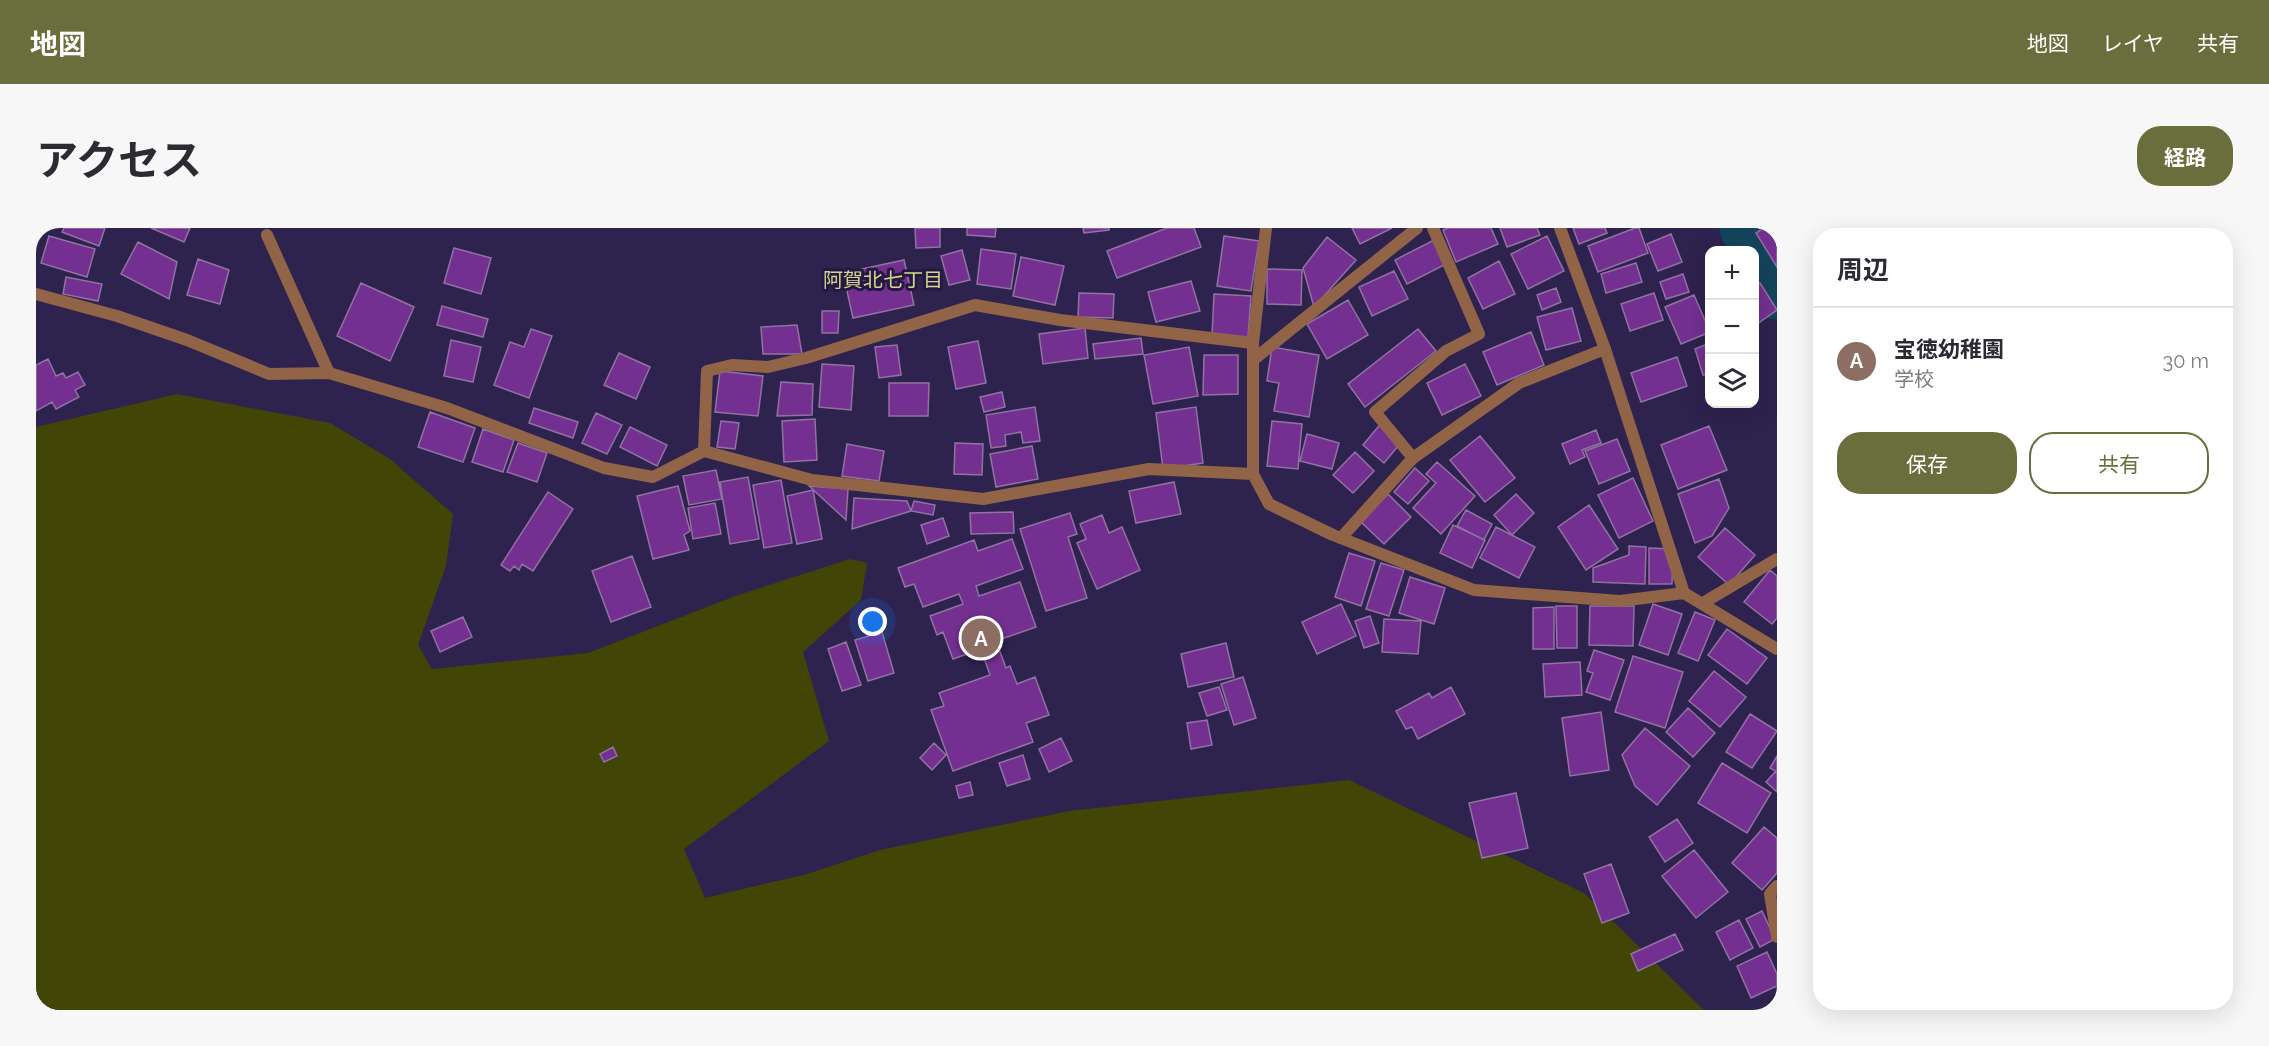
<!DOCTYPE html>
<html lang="ja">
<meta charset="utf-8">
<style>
body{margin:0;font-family:Raleway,"Noto Sans JP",sans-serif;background:#f7f7f7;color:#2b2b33}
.controls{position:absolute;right:18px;top:18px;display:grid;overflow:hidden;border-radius:12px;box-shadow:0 6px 24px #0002}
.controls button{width:54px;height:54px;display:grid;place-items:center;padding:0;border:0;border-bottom:2px solid #e1e1e2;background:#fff;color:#2b2b33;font:30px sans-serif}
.you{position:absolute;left:837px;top:394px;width:21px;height:21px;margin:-15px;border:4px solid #fff;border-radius:50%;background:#1a73e8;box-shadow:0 0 0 9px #1a73e833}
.badge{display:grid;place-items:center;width:39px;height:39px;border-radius:50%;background:#6a6e3c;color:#fff;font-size:20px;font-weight:700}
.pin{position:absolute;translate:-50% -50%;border:3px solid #fff;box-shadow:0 2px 6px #0006}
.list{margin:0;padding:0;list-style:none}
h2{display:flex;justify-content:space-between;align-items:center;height:78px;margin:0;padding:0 24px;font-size:26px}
h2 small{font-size:20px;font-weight:400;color:#7c7c81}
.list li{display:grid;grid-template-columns:39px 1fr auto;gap:18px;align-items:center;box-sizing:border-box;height:108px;padding:0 24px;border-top:2px solid #e1e1e2}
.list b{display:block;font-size:22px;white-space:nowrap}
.list p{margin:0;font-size:20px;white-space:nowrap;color:#7c7c81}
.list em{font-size:20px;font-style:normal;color:#7c7c81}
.actions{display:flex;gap:12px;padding:18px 24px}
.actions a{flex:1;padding:14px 0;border:2px solid #6a6e3c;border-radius:24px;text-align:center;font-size:21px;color:#6a6e3c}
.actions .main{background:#6a6e3c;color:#fff}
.icon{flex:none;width:33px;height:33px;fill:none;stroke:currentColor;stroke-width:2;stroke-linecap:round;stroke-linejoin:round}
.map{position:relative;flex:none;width:1741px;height:782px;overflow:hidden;border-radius:24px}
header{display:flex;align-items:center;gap:36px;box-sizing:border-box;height:84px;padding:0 30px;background:#6a6e3c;color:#fff}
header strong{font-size:28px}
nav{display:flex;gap:33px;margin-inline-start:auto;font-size:21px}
.intro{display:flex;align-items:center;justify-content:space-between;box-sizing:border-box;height:144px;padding:0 36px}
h1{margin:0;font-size:42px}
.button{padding:15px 27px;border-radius:24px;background:#6a6e3c;color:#fff;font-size:21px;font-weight:700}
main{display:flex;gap:36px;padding:0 36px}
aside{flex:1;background:#fff;border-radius:24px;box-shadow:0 6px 24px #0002}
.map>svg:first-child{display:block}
</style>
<header>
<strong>地図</strong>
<nav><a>地図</a><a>レイヤ</a><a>共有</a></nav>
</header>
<div class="intro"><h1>アクセス</h1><a class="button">経路</a></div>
<main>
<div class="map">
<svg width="1741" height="782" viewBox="0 0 1741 782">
<rect width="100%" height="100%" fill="#2e224e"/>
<path fill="#414506" d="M141 166 294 195 354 231 417 286 410 338 382 417 396 441 552 425 702 367 814 331 831 335 825 372 767 424 793 513 648 621 669 670 771 646 844 622 1033 583 1313 552 1548 665 1668 782H0V199Z"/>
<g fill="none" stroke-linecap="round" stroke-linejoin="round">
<path stroke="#14445b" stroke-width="51" d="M1709 0 1733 40 1732 48 1741 66"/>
</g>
<path fill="#733091" stroke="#9172a1" stroke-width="1.5" d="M28 0H69L63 18 26 4Z
M115 0H154L148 14Z
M879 0H904V19L880 20Z
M931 0H960L959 9 931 7Z
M1047 0H1073V2L1048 5Z
M1131 0H1158L1165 19 1081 50 1071 23Z
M1316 0H1356L1324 16Z
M1412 0H1455L1462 16 1420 34 1407 2Z
M1464 0H1501L1504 7 1471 19Z
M1537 0H1569L1571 5 1543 16Z
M1599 0H1603L1612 25 1562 44 1552 18Z
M1728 0H1741V39L1720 5Z
M1635 6 1646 34 1622 43 1611 16Z
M13 8 59 21 51 49 5 35Z
M1188 8 1223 13 1215 63 1181 58Z
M1511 8 1528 43 1492 61 1475 26Z
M1291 9 1320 32 1278 79 1267 40Z
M1398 12 1410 36 1371 56 1359 32Z
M102 14 141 34 133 71 85 46Z
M418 20 455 30 445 66 408 55Z
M945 21 980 26 975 61 941 56Z
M926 22 934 52 913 57 905 28Z
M985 29 1028 38 1019 77 977 68Z
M162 31 193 42 184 76 151 67Z
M868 32 878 77 817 90 807 45Z
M1463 33 1479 66 1447 81 1432 50Z
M1600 35 1606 54 1570 65 1565 46Z
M1231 41 1266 42 1265 77 1231 76Z
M1358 43 1372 71 1336 88 1323 59Z
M1647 46 1653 64 1630 71 1624 54Z
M30 49 66 56 62 73 27 66Z
M1155 53 1164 83 1120 94 1112 64Z
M325 55 378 79 354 133 301 108Z
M1724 55 1741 82 1718 98V59Z
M1520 60 1525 74 1506 82 1501 67Z
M1043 65 1078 66 1077 90 1042 89Z
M1618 65 1627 92 1594 103 1585 76Z
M1178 66 1215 68 1212 109 1176 107Z
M1658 67 1674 104 1645 116 1629 79Z
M1312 72 1332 107 1291 131 1271 96Z
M406 78 452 91 447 109 401 97Z
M1536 80 1545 113 1510 122 1501 89Z
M786 83H803L802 105H786Z
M761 97 766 126H727L725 99Z
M1049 100 1052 130 1007 136 1003 106Z
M495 101 516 108 493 170 458 157 474 114 488 119Z
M1382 101 1400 123 1329 179 1312 156Z
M1495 104 1508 137 1461 157 1447 124Z
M1105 110 1107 126 1059 131 1057 116Z
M415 112 445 119 437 154 408 148Z
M942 113 950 155 920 161 912 119Z
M1674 115V145L1667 147 1659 121Z
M861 117 865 147 843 150 839 119Z
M1153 119 1162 168 1117 176 1108 127Z
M1236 119 1283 127 1273 189 1238 183 1243 155 1231 153Z
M583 125 614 139 600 171 568 157Z
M1168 127H1202V166L1167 167Z
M1641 129 1651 158 1605 174 1595 145Z
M12 131 20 148 27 145 30 150 42 144 49 157 39 162 43 169 20 181 16 174 0 183V137Z
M786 136 818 138 815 182 783 179Z
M1429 136 1445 168 1406 187 1391 155Z
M684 143 727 148 722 188 679 184Z
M745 154 777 156 776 187 741 188Z
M853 155H893L892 188H853Z
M966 164 969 179 948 184 944 169Z
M999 179 1004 213 987 215 985 204 969 207 970 218 955 220 950 187Z
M1160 179 1167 235 1127 241 1120 185Z
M498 180 542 194 537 210 493 195Z
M394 184 439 200 427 234 382 219Z
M560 185 586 197 571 226 546 215Z
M779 191 781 232 748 234 746 193Z
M685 193 703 195 699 221 681 219Z
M1236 193 1266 196 1262 241 1231 238Z
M1347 193 1368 211 1348 235 1327 217Z
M1673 198 1691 242 1642 261 1625 217Z
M594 199 631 217 621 238 584 219Z
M447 201 478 212 467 244 436 234Z
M1560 202 1565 215 1546 222 1549 229 1534 236 1526 216Z
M1271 206 1303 215 1296 241 1264 233Z
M1444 208 1479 250 1449 274 1414 232Z
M1581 211 1594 243 1563 256 1549 223Z
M482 215 511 225 501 254 471 244Z
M919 215 947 216 946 247 918 246Z
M811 216 848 223 843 253 806 248Z
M996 218 1002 251 960 259 954 226Z
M1319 224 1338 243 1317 265 1297 247Z
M1401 234 1439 268 1405 306 1377 280 1400 255 1390 246Z
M1379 240 1393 253 1372 276 1358 264Z
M680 242 686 271 653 277 647 248Z
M712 249 723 311 694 316 684 254Z
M1597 250 1617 293 1583 310 1562 267Z
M1683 251 1693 280 1676 308 1659 315 1642 266Z
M745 252 756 315 728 320 717 257Z
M1138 254 1145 286 1100 295 1093 263Z
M642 258 654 303 648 307 653 322 617 331 601 268Z
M773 258 812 261 810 292Z
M777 262 786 311 761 316 751 268Z
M512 264 537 281 497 343 486 336 483 342 478 338 474 343 465 337Z
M1352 266 1375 289 1348 316 1325 294Z
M1480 266 1498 285 1476 307 1458 287Z
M818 270 871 273 875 283 816 301Z
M878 273 899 277 897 287 875 283Z
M679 275 685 306 657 311 652 280Z
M1553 277 1582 321 1550 342 1522 299Z
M1430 282 1456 296 1448 312 1421 298Z
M977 284 978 305 935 306 934 285Z
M1034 285 1041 306 1032 309 1051 370 1010 383 984 301Z
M1066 287 1073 305 1086 299 1104 342 1061 361 1041 315 1050 311 1044 296Z
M907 290 913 308 891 316 885 297Z
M1417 297 1449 312 1436 340 1404 325Z
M1460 299 1499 319 1483 350 1444 330Z
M1689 300 1719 327 1693 357 1662 329Z
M976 311 987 341 940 358 943 368 984 354 1000 399 960 413 970 440 974 438 981 456 999 449 1013 487 990 495 997 514 917 543 895 482 908 478 903 465 954 447 945 421 917 431 907 404 901 407 894 388 927 376 923 366 887 379 878 356 869 359 862 340 938 312 942 323Z
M1593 318 1610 319 1609 356 1557 354V340L1593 327Z
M1613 320 1637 321 1636 356H1613Z
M1313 325 1339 333 1325 378 1299 369Z
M596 328 615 379 575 394 556 343Z
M1345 335 1368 342 1353 388 1330 381Z
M1734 342 1741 348V390L1736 396 1708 374Z
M1374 349 1409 360 1398 396 1363 385Z
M1305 376 1320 408 1281 426 1266 394Z
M1617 376 1646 386 1632 427 1603 417Z
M1520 378H1541V420H1521Z
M1554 378H1598L1597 418 1553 417Z
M1518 379V421H1497V380Z
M1659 384 1679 392 1662 433 1642 425Z
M1334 388 1343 415 1328 420 1319 393Z
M427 389 436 409 404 424 395 403Z
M1348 391 1385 393 1382 426 1346 424Z
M1691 401 1731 430 1711 456 1672 427Z
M846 404 858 445 832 453 819 412Z
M810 414 825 457 806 463 792 421Z
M1190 415 1198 449 1152 459 1145 426Z
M1558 422 1588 432 1574 472 1550 464 1557 445 1551 443Z
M1597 428 1647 444 1629 500 1579 484Z
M1544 434 1546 467 1509 469 1507 436Z
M1678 443 1710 469 1684 499 1653 473Z
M1207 449 1220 490 1198 497 1185 456Z
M1183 459 1191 482 1171 488 1163 465Z
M1415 459 1429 486 1382 511 1376 499 1370 501 1360 483 1393 465 1396 470Z
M1652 480 1679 505 1657 529 1630 504Z
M1565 484 1573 542 1534 548 1526 490Z
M1714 486 1741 503 1716 540 1690 524Z
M1171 492 1176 517 1155 521 1151 495Z
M1609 500 1654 538 1621 577 1599 558 1586 527Z
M1025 510 1036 533 1013 544 1003 521Z
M898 515 910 527 896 542 884 530Z
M577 519 581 528 568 534 564 526Z
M987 527 994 551 971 558 963 535Z
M1741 528V544L1734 540Z
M1686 535 1735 565 1711 605 1662 575Z
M1739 544 1741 546V564L1730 554Z
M934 554 937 567 923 570 920 558Z
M1480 565 1492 620 1446 630 1433 575Z
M1641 591 1657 615 1629 634 1613 609Z
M1728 599 1741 610V645L1726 662 1696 635Z
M1658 622 1692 664 1660 690 1626 648Z
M1575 636 1593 685 1566 695 1548 646Z
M1726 683 1739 711 1724 719 1710 691Z
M1703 692 1717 720 1694 732 1680 704Z
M1639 706 1647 722 1602 743 1595 726Z
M1731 724 1741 746V758L1715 770 1701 738Z"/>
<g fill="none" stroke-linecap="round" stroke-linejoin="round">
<path stroke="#916447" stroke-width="12" d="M1217 132 1381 0
M1377 230 1339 184 1410 123 1443 106 1397 0
M1305 310 1377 230 1483 155 1569 121"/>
<path stroke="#916447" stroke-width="12" d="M1230 0 1217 115V246L1233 276 1297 307 1438 362 1584 373 1648 365 1741 421
M1524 0 1569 121 1648 365
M231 7 293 145
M0 66 81 88 151 112 233 146 293 145 411 180 568 240 617 249 668 223 776 252 947 271 1113 241 1217 246
M668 223 671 143 696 137 732 139 770 130 939 77 1024 92 1217 115
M1667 375 1741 331
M1741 658 1734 666 1741 709"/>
</g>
<g text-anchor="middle" stroke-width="6" stroke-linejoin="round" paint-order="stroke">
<g font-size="20" fill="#d0d88b" stroke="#251843">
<text x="847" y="59">阿賀北七丁目</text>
</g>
</g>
</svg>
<div class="controls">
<button>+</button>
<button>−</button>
<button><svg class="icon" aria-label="layers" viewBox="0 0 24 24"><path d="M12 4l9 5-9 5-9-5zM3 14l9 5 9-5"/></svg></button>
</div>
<div class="you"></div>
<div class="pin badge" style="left:945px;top:410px;background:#8d6e63">A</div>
</div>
<aside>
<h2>周辺<small></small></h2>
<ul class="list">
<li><span class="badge" style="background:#8d6e63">A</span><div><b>宝徳幼稚園</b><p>学校</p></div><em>30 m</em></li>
</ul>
<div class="actions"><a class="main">保存</a><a>共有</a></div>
</aside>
</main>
